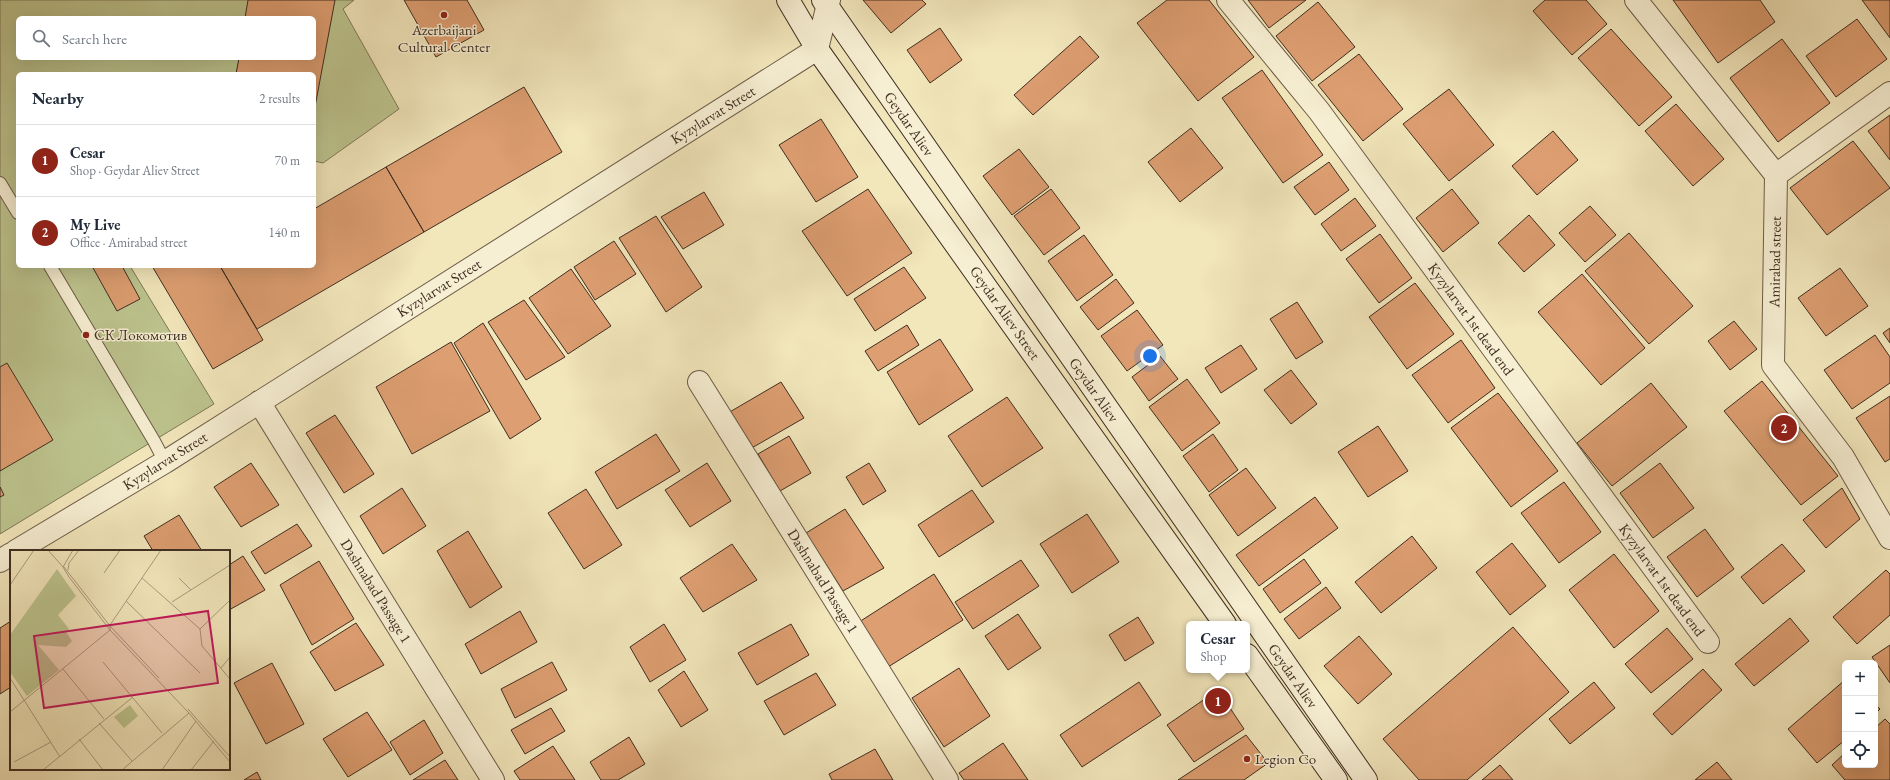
<!DOCTYPE html>
<meta charset="utf-8">
<style>
body{margin:0;font-family:"EB Garamond",serif;background:#f6f6f7;color:#1f2937}
.controls{position:absolute;right:12px;bottom:12px;display:grid;overflow:hidden;border-radius:6px;box-shadow:0 4px 16px #0002}
.controls button{width:36px;height:36px;display:grid;place-items:center;padding:0;border:0;border-bottom:1px solid #e0e1e3;background:#fff;color:#1f2937;font:20px sans-serif}
.you{position:absolute;left:1150px;top:356px;width:14px;height:14px;margin:-10px;border:3px solid #fff;border-radius:50%;background:#1a73e8;box-shadow:0 0 0 6px #1a73e833}
.badge{display:grid;place-items:center;width:26px;height:26px;border-radius:50%;background:#8f2418;color:#fff;font-size:13px;font-weight:700}
.pin{position:absolute;translate:-50% -50%;border:2px solid #fff;box-shadow:0 1px 4px #0006}
.popup{position:absolute;left:1186px;top:621px;width:64px;height:52px;box-sizing:border-box;display:grid;place-content:center;border-radius:6px;background:#fff;filter:drop-shadow(0 1px 3px #0005);font-size:13px;white-space:nowrap;color:#747a83}
.popup b{font-size:15px;color:#1f2937}
.popup::after{content:'';position:absolute;left:50%;top:100%;margin-left:-8px;border:8px solid transparent;border-top-color:#fff}
.list{margin:0;padding:0;list-style:none}
h2{display:flex;justify-content:space-between;align-items:center;height:52px;margin:0;padding:0 16px;font-size:17px}
h2 small{font-size:13px;font-weight:400;color:#747a83}
.list li{display:grid;grid-template-columns:26px 1fr auto;gap:12px;align-items:center;box-sizing:border-box;height:72px;padding:0 16px;border-top:1px solid #e0e1e3}
.list b{display:block;font-size:15px;white-space:nowrap}
.list p{margin:0;font-size:13px;white-space:nowrap;color:#747a83}
.list em{font-size:13px;font-style:normal;color:#747a83}
.icon{flex:none;width:22px;height:22px;fill:none;stroke:currentColor;stroke-width:2;stroke-linecap:round;stroke-linejoin:round}
.map{position:relative;flex:none;width:1890px;height:780px;overflow:hidden}
.search{position:absolute;background:#fff;box-shadow:0 4px 16px #0002;left:16px;top:16px;width:300px;height:44px;display:flex;align-items:center;gap:10px;box-sizing:border-box;padding:0 14px;border-radius:6px;color:#747a83;font-size:15px}
.panel{position:absolute;background:#fff;box-shadow:0 4px 16px #0002;left:16px;top:72px;width:300px;height:196px;border-radius:6px}
.map>svg:first-child{display:block}
</style>
<div class="map">
<svg width="1890" height="780" viewBox="0 0 1890 780">
<rect width="100%" height="100%" fill="#f2e6bb"/>
<filter id="stains"><feTurbulence type="fractalNoise" baseFrequency=".005" numOctaves="4"/><feColorMatrix values="0 0 0 0 .2 0 0 0 0 .09 0 0 0 0 .02 0 0 0 .5 -.17"/></filter>
<radialGradient id="worn" r=".72"><stop offset=".6" stop-color="#630" stop-opacity="0"/><stop offset="1" stop-color="#630" stop-opacity=".3"/></radialGradient>
<path fill="#bdc48e" stroke="#7e7958" fill-rule="evenodd" d="M0 0H354L343 9 399 109 323 163 314 161V74H18V266H130L214 404 0 534ZM18 18H314V58H18Z"/>
<path fill="#dd9e71" stroke="#3f2e22" d="M248 0H335L314 112V74H236L239 58H314V18H245Z
M404 0H467L484 30 436 57Z
M863 0H922L926 4 891 33Z
M1167 0H1209L1254 57 1198 101 1137 23Z
M1248 0H1306L1269 28Z
M1545 0H1586L1607 24 1572 55 1533 11Z
M1673 0H1760L1775 22 1718 63Z
M1862 0H1890V38Z
M1318 2 1355 47 1312 81 1276 36Z
M1857 19 1887 59 1836 97 1806 56Z
M940 28 962 60 930 83 907 50Z
M1611 29 1672 97 1639 126 1578 58Z
M1080 36 1099 57 1033 115 1014 95Z
M1782 39 1830 103 1778 142 1730 78Z
M1359 54 1403 109 1363 141 1318 85Z
M1262 70 1323 155 1283 183 1222 98Z
M524 87 562 152 424 232 386 167Z
M1449 89 1494 145 1449 181 1403 124Z
M1676 104 1724 159 1693 186 1645 131Z
M1890 115V160L1868 131Z
M821 119 858 177 816 202 779 145Z
M1191 128 1223 168 1180 202 1148 162Z
M1553 131 1578 160 1537 195 1512 166Z
M1853 141 1890 188 1827 235 1790 188Z
M1019 149 1049 187 1012 215 983 176Z
M1329 162 1349 190 1315 215 1294 187Z
M386 167 424 232 257 329 220 266H314V209Z
M868 189 912 253 847 296 802 231Z
M1051 189 1080 228 1044 255 1014 216Z
M1452 189 1479 223 1443 252 1416 218Z
M704 192 724 225 683 249 661 217Z
M1355 198 1376 226 1341 251 1321 224Z
M1590 206 1616 235 1585 262 1559 233Z
M1529 215 1555 245 1524 272 1498 243Z
M656 216 702 287 666 312 619 238Z
M1629 233 1693 306 1649 344 1585 271Z
M1380 234 1412 278 1379 303 1346 259Z
M1084 235 1113 275 1077 301 1048 261Z
M614 241 636 274 595 300 574 267Z
M92 266H122L140 299 117 311Z
M152 266H220L263 340 213 369Z
M904 267 926 298 875 331 854 299Z
M1840 268 1868 306 1826 336 1798 298Z
M571 269 611 326 568 354 529 298Z
M1582 274 1645 348 1601 385 1538 312Z
M1116 279 1134 303 1098 330 1080 307Z
M1415 283 1454 334 1407 369 1369 317Z
M524 300 565 357 526 380 488 322Z
M1297 302 1323 342 1296 359 1270 319Z
M1137 310 1163 345 1127 371 1101 336Z
M1734 321 1757 349 1730 370 1708 341Z
M483 323 541 419 510 439 454 343Z
M907 325 919 345 878 371 865 351Z
M1890 328V343L1883 333Z
M1875 335 1890 357V383L1852 409 1824 370Z
M940 339 973 390 919 425 887 372Z
M1461 340 1495 388 1448 423 1412 375Z
M451 342 490 411 412 454 376 387Z
M1241 345 1257 369 1221 393 1205 368Z
M1160 356 1178 379 1149 401 1132 377Z
M7 363 53 440 0 471V367Z
M1291 370 1317 404 1291 424 1264 390Z
M1187 379 1220 423 1182 451 1149 407Z
M1762 381 1838 476 1801 505 1724 411Z
M781 382 804 418 750 449 728 413Z
M1651 383 1687 427 1612 486 1577 443Z
M1498 393 1558 471 1511 507 1451 428Z
M1890 396V459L1885 462 1856 418Z
M1007 397 1043 448 982 487 948 436Z
M335 415 374 474 344 493 306 433Z
M1378 426 1408 471 1368 497 1338 452Z
M656 434 680 471 617 509 595 472Z
M1213 434 1238 470 1209 492 1183 456Z
M789 436 811 473 780 491 758 454Z
M251 463 279 505 241 527 214 487Z
M707 463 731 501 690 527 665 490Z
M869 463 886 491 863 505 846 477Z
M1660 463 1694 508 1653 538 1620 493Z
M1246 468 1276 508 1238 536 1209 495Z
M1564 482 1601 532 1559 563 1521 513Z
M0 487 4 495 0 497Z
M402 488 426 526 383 554 360 516Z
M1842 488 1860 519 1826 548 1803 520Z
M586 489 622 545 584 569 548 513Z
M972 490 994 522 939 557 918 525Z
M1315 497 1338 528 1259 586 1236 555Z
M845 509 884 568 843 591 806 533Z
M1087 514 1119 562 1072 593 1040 544Z
M179 515 202 551H153L144 536Z
M297 524 312 546 265 574 251 552Z
M1705 529 1734 569 1697 597 1667 557Z
M468 531 502 587 470 608 437 551Z
M1412 536 1437 568 1381 613 1355 582Z
M1512 543 1546 586 1510 615 1476 572Z
M732 544 757 580 703 612 680 578Z
M1782 544 1805 571 1763 604 1741 577Z
M1614 554 1659 611 1614 648 1569 590Z
M243 556 265 590 229 610V565Z
M1304 559 1321 583 1280 613 1263 589Z
M1021 560 1039 586 973 629 955 602Z
M319 561 354 619 312 645 280 585Z
M1886 570 1890 574V615L1857 644 1833 617Z
M934 574 963 620 888 667 859 622Z
M1326 587 1341 608 1299 639 1284 619Z
M520 611 537 642 481 674 465 644Z
M1018 614 1041 648 1008 670 985 636Z
M1138 617 1154 643 1125 661 1109 635Z
M1790 618 1809 641 1754 686 1735 664Z
M11 621V687L0 694V628Z
M356 623 384 665 335 691 310 652Z
M664 624 686 660 650 682 630 647Z
M791 624 809 655 757 685 738 653Z
M1513 627 1569 692 1467 780H1419L1383 739Z
M1667 628 1693 659 1651 693 1625 664Z
M1359 636 1392 674 1358 704 1324 666Z
M1890 645V683L1872 657Z
M552 662 567 690 515 718 501 689Z
M272 663 304 724 266 744 234 683Z
M959 668 990 716 944 747 912 698Z
M1703 669 1722 690 1672 735 1653 714Z
M684 671 708 710 681 727 658 690Z
M816 673 836 705 784 735 764 701Z
M1845 680V740L1817 763 1788 729Z
M1139 682 1161 715 1082 767 1060 735Z
M1594 682 1615 708 1570 744 1549 719Z
M1218 690 1244 729 1194 762 1167 725Z
M1875 704 1880 709 1875 714Z
M551 708 565 731 525 754 511 730Z
M367 712 392 750 348 777 323 739Z
M1885 719 1890 724V780H1845L1832 765 1845 753V765H1875V728Z
M424 720 443 753 410 775 390 742Z
M1246 735 1268 763 1244 780H1178Z
M629 737 645 764 618 780H601L590 762Z
M1003 743 1028 780H964L959 773Z
M553 746 575 780H520L514 771Z
M875 749 893 780H832L829 774Z
M445 760 458 780H413Z
M1717 762 1732 780H1695Z
M1500 765 1513 780H1482Z
M257 772 261 780H244Z"/>
<g fill="none" stroke-linecap="round" stroke-linejoin="round">
<g stroke="#6c5c48" stroke-width="14">
<path id="service" d="M0 183 18 213
M50 266 154 441 165 462"/>
</g>
<g stroke="#6c5c48" stroke-width="24">
<path id="minor" d="M1228 0 1319 111 1708 642
M1636 0 1776 175 1773 365 1843 457 1890 538
M1776 175 1890 93
M699 382 947 780
M259 402 493 780
M16 551 165 462 817 49 829 0
M0 561 11 554"/>
</g>
<g stroke="#3f2e22" stroke-width="24">
<path id="secondary" d="M788 0 817 49 1225 624
M823 0 1366 780
M1247 655 1336 780"/>
</g>
<use href="#service" stroke="#f7efd3" stroke-width="12"/>
<use href="#minor" stroke="#f7efd3" stroke-width="22"/>
<use href="#secondary" stroke="#f7efd3" stroke-width="22"/>
</g>
<g fill="#8f2418" stroke="#f7efd3" stroke-width="1.5">
<circle cx="444" cy="15" r="4"/>
<circle cx="86" cy="335" r="4"/>
<circle cx="1247" cy="759" r="4"/>
</g>
<g text-anchor="middle" stroke-width="3" stroke-linejoin="round" paint-order="stroke">
<g font-size="15" fill="#3f2e22" stroke="#f7efd3" text-anchor="start">
<text x="444" y="35" text-anchor="middle">Azerbaijani<tspan x="444" dy="17">Cultural Center</tspan></text>
<text x="94" y="340">СК Локомотив</text>
<text x="1255" y="764">Legion Co</text>
</g>
<g font-size="15" fill="#3f2e22" stroke="#f7efd3">
<text transform="translate(713 115) rotate(-32)" y="5">Kyzylarvat Street</text>
<text transform="translate(909 124) rotate(55)" y="5">Geydar Aliev</text>
<text transform="translate(1775 262) rotate(-89)" y="5">Amirabad street</text>
<text transform="translate(439 288) rotate(-32)" y="5">Kyzylarvat Street</text>
<text transform="translate(1005 313) rotate(55)" y="5">Geydar Aliev Street</text>
<text transform="translate(1471 319) rotate(54)" y="5">Kyzylarvat 1st dead end</text>
<text transform="translate(1094 390) rotate(55)" y="5">Geydar Aliev</text>
<text transform="translate(165 461) rotate(-32)" y="5">Kyzylarvat Street</text>
<text transform="translate(1662 580) rotate(54)" y="5">Kyzylarvat 1st dead end</text>
<text transform="translate(823 581) rotate(58)" y="5">Dashnabad Passage 1</text>
<text transform="translate(376 591) rotate(58)" y="5">Dashnabad Passage 1</text>
<text transform="translate(1293 676) rotate(55)" y="5">Geydar Aliev</text>
</g>
</g>
<g transform="translate(10 550)">
<rect width="220" height="220" fill="#f2e6bb"/>
<path d="M47 19 66 46 48 65 59 79 56 82 62 91 56 97 28 95 49 120 17 146 0 122V85ZM120 155 128 166 114 178 104 167Z" fill="#bdc48e"/>
<path fill="none" stroke="#aa9c7e" stroke-width="1" d="M38 0 53 17M63 0 53 17 59 27 100 80 178 162 220 212M54 17 100 76 149 128M58 20 59 13 69 0M94 23 110 0M132 28 190 79 192 96 220 129M169 28 181 40M0 35 24 0M116 51 190 123M162 52 220 15M190 79 220 50M93 112 152 183M211 118 220 107M53 119 94 169M0 128 50 207M178 159 220 207M0 162 100 80V75L151 0M89 173 122 211M69 189 93 220M4 212 41 192M33 220 123 147M112 220 179 163M152 220 186 171M181 220 204 191"/>
<path fill="#c2185b" fill-opacity="0.15" stroke="#c2185b" stroke-width="2" d="M198 61 208 133 34 158 24 86Z"/>
<rect width="220" height="220" fill="none" stroke="#3f2e22" stroke-width="2"/>
</g>
<rect width="100%" height="100%" filter="url(#stains)"/>
<rect width="100%" height="100%" fill="url(#worn)"/>
</svg>
<div class="controls">
<button>+</button>
<button>−</button>
<button><svg class="icon" aria-label="locate" viewBox="0 0 24 24"><circle cx="12" cy="12" r="6"/><path d="M12 2v4M12 18v4M2 12h4M18 12h4"/></svg></button>
</div>
<div class="you"></div>
<div class="pin badge" style="left:1218px;top:701px">1</div>
<div class="popup"><b>Cesar</b>Shop</div>
<div class="pin badge" style="left:1784px;top:428px">2</div>
<div class="search"><svg class="icon" aria-label="search" viewBox="0 0 24 24"><circle cx="10" cy="10" r="6"/><path d="M15 15l6 6"/></svg>Search here</div>
<section class="panel">
<h2>Nearby<small>2 results</small></h2>
<ul class="list">
<li><span class="badge">1</span><div><b>Cesar</b><p>Shop · Geydar Aliev Street</p></div><em>70 m</em></li>
<li><span class="badge">2</span><div><b>My Live</b><p>Office · Amirabad street</p></div><em>140 m</em></li>
</ul>
</section>
</div>
